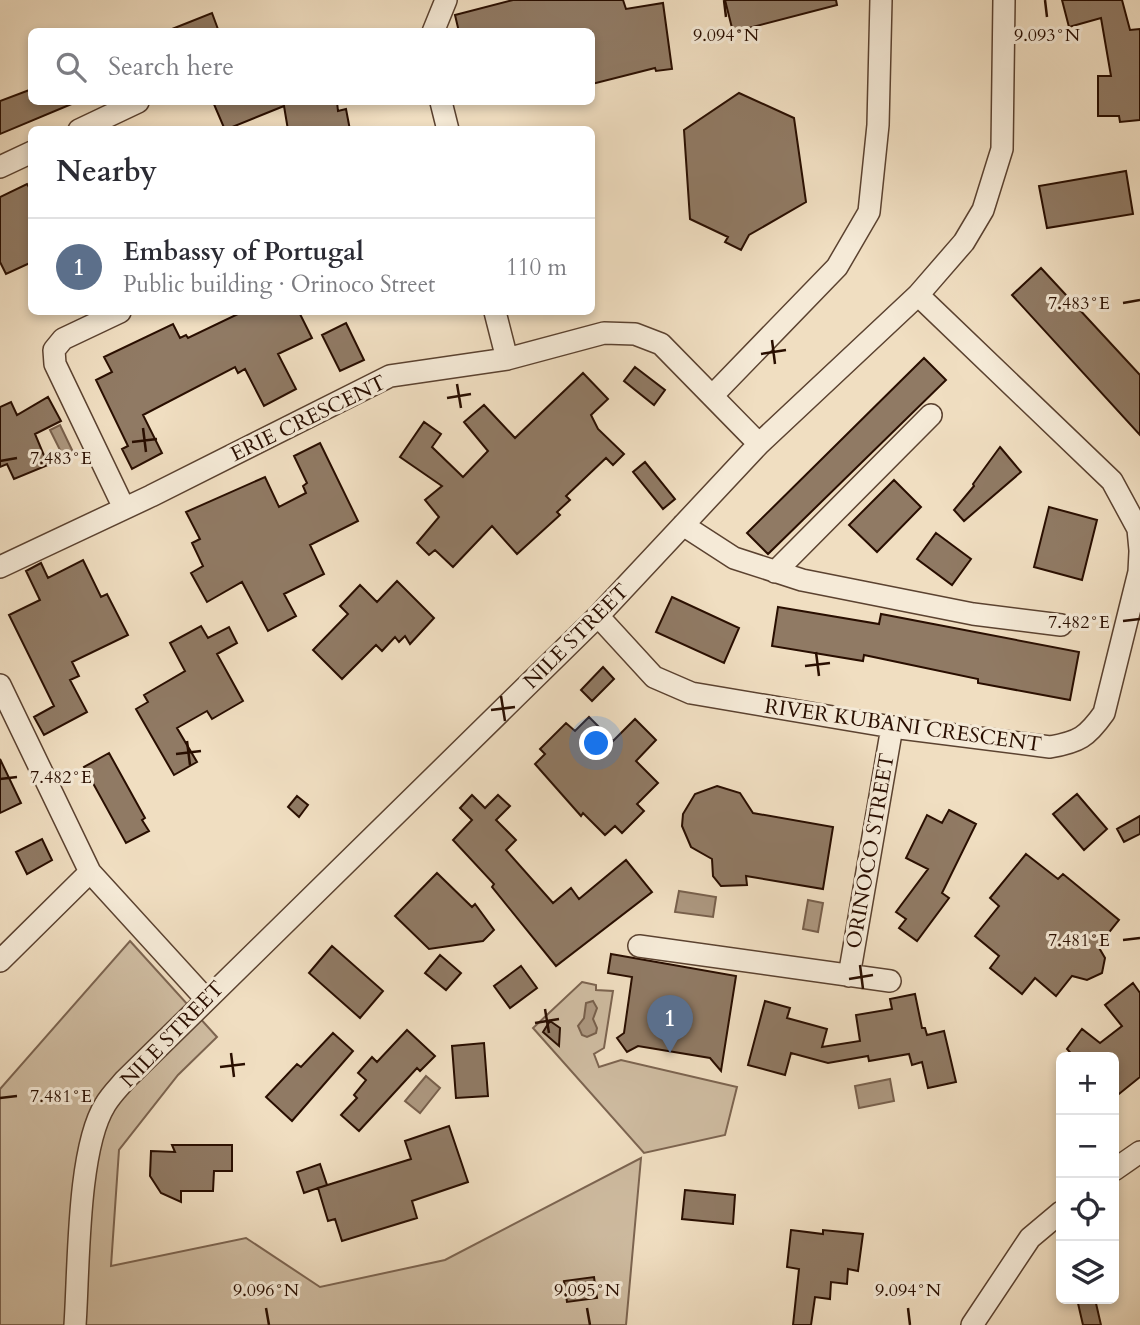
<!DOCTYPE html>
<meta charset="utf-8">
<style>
body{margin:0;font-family:Cardo,serif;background:#f2f2f3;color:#2b2b33}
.controls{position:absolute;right:21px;bottom:21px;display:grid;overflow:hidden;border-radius:10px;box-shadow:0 4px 10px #0003}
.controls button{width:63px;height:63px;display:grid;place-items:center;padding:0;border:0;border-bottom:2px solid #e1e1e2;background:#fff;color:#2b2b33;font:35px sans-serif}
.you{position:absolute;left:597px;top:744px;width:24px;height:24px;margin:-18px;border:5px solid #fff;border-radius:50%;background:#1a73e8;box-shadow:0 0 0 10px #1a73e833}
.badge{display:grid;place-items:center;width:46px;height:46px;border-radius:50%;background:#d93025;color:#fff;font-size:23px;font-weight:700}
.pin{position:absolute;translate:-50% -58px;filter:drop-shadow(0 2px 4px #0008)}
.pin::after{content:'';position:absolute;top:37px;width:24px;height:21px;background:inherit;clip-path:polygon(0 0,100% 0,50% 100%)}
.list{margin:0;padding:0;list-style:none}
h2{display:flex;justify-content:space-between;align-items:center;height:91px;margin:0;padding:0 28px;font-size:30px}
h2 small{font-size:23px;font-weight:400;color:#7c7c81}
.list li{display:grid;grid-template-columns:46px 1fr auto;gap:21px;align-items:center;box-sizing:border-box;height:98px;padding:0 28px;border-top:2px solid #e1e1e2}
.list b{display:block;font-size:26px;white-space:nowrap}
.list p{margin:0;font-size:23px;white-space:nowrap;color:#7c7c81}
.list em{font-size:23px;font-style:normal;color:#7c7c81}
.icon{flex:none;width:38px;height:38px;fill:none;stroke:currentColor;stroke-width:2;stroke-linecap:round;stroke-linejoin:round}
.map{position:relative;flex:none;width:1140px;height:1325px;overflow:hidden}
.search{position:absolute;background:#fff;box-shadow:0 4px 10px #0003;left:28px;top:28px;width:567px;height:77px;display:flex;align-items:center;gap:18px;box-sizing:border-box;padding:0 24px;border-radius:10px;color:#7c7c81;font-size:26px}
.panel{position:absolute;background:#fff;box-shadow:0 4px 10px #0003;left:28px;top:126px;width:567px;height:189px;border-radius:10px}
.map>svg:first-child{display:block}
</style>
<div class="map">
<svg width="1140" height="1325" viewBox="0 0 1140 1325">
<rect width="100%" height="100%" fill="#f0dec1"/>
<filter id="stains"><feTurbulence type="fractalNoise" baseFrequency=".00286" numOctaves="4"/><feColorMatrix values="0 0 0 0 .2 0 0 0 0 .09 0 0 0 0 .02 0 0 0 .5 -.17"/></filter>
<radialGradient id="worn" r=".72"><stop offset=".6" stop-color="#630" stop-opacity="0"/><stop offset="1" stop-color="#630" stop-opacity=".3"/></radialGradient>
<path fill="#cebba0" stroke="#7c6450" stroke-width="2" d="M130 941 217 1037 178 1075 119 1150 111 1266 246 1238 320 1287 445 1260 641 1158 626 1325H0V1089Z
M582 982 596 985V990L613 991 604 1048 594 1054 599 1067 621 1060 737 1087 725 1135 644 1153 533 1028Z"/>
<path fill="#ac977f" stroke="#78604c" stroke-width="2" d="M60 425 73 452 63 456 50 430Z
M679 891 716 897 713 917 675 912Z
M808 900 823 903 818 932 803 929Z
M593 1001 597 1008 593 1019 597 1028 596 1033 587 1037 582 1035 578 1026 584 1018 586 1003Z
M426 1076 440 1088 420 1113 405 1101Z
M890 1079 894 1101 859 1108 855 1086Z"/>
<path fill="#907a64" stroke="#290e00" stroke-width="2" d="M513 0H623L626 9 663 3 672 69 656 71 655 68 592 84V32H459L455 15Z
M725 0H836L837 5 733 32Z
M1062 0H1122L1130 30 1140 29V120L1120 122 1119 116H1098V76H1111L1101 18 1069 27Z
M212 13 219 32H167V31Z
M32 89V102L74 103 0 134V101Z
M739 93 794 118 806 202 749 235 741 250 725 242 728 237 690 219 684 130Z
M213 102H337L338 111 346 109 350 130H288L284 106 225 130Z
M1126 171 1133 214 1047 228 1039 186Z
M27 184 32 192V262L6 274 0 262V197Z
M1041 268 1140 375V435L1012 295Z
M242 312H299L312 338 278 354 296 389 264 406 245 369 238 373 235 367 143 415 162 453 132 469 122 449 128 446 96 380 112 372 104 357 173 324 180 338 186 335 188 338Z
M346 323 364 360 340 371 322 335Z
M924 358 946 380 768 554 747 533Z
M635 367 665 390 654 405 624 381Z
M583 373 608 399 591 415 598 429 624 454 613 465 606 458 566 496 570 500 557 512 560 515 517 554 492 526 453 567 435 550 429 555 417 543 439 517 425 500 442 486 400 457 424 422 441 434 432 447 463 477 488 451 464 422 484 405 515 438Z
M48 397 61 421 35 434 48 465 14 479 7 464 0 467V407L11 402 17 415Z
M320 443 358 521 310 545 324 574 284 594 296 616 268 631 242 582 207 602 191 573 203 566 192 543 200 539 186 512 265 477 279 507 306 493 303 486 307 483 294 456Z
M1000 447 1021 472 964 521 954 510 974 486 973 484Z
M645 462 675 499 663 509 633 472Z
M894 480 921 507 877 552 849 525Z
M1049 507 1097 520 1082 580 1034 567Z
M936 533 971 559 952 585 917 559Z
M83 560 101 597 107 594 128 635 72 662 79 676 70 680 87 712 44 735 34 717 54 706 9 615 40 600 26 571 41 563 48 578Z
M397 581 434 618 410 644 405 636 399 642 395 637 382 651 376 645 342 679 313 650 348 614 340 606 360 585 377 602Z
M672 597 739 628 724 663 656 632Z
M778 607 879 624 881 614 1079 652 1070 700 978 683V679L864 655 863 661 772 646Z
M201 626 208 638 229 627 237 643 217 654 243 701 212 719 207 711 177 728 197 762 174 775 136 709 148 702 144 695 185 671 170 643Z
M603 667 614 679 592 701 581 690Z
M589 717 613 741 635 719 656 740 636 761 658 783 637 804 644 811 622 833 615 826 605 835 583 813 581 816 535 764 545 754 540 749 566 723 575 731Z
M109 753 145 818 142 820 149 831 126 843 84 767Z
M0 759 21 803 0 813Z
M717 786 740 793 753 813 833 827 823 889 746 876 747 885 721 886 713 876 712 859 691 847 682 826 683 814 695 794Z
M1077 794 1107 829 1084 850 1053 814Z
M472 795 485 808 498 795 510 806 496 820 516 840 506 850 553 903 571 888 579 899 626 860 652 892 556 966 492 887 494 884 453 840 472 820 460 808Z
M297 796 308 805 299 817 288 807Z
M949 810 976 824 942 893 949 898 917 941 899 928 906 919 896 912 928 869 906 858 927 815 942 823Z
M1140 816V834L1124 842 1117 829Z
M42 839 52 860 27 874 16 852Z
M1026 854 1058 879 1063 874 1119 920 1098 946 1105 958 1102 973 1087 980 1072 976 1056 996 1035 978 1022 994 990 968 999 956 975 936 999 906 990 898Z
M437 873 472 907 475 904 494 930 483 941 429 949 395 916Z
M332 946 383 991 360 1018 309 973Z
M611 954 736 976 721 1071 710 1058 638 1046 627 1052 617 1038 624 1033 632 977 608 973Z
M440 955 461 973 446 990 425 973Z
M521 966 537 988 510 1008 494 986Z
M1133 983 1140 993V1077L1114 1098V1057H1074L1067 1049 1082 1029 1100 1043 1122 1026 1105 1005Z
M915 994 922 1028H925L927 1035 944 1031 956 1082 928 1088 922 1062 912 1065 909 1054 869 1061 868 1056 828 1063 791 1053 785 1075 748 1065 765 1001 790 1008 787 1018 827 1029 822 1047 860 1041 856 1015 892 1009 890 999Z
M550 1021 560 1028 559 1046 543 1032Z
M407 1030 435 1056 420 1071 417 1068 359 1131 341 1115 357 1098 354 1095 366 1080 358 1073 372 1057 377 1062Z
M333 1033 353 1051 292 1121 266 1097 297 1064 301 1067Z
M484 1043 488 1096 456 1098 452 1046Z
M449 1126 468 1182 412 1201 417 1218 342 1241 335 1219 328 1221 318 1188 411 1159 405 1141Z
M172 1145H232V1171H214L213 1191H181V1202L161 1193 150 1176 151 1151 175 1152Z
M320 1164 327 1185 304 1193 297 1172Z
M685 1190 735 1195 733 1224 682 1219Z
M791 1230 823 1234V1230L863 1234 858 1271 848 1269 847 1284 831 1282 830 1299 815 1297 811 1325H793L799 1269 787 1267Z
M594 1277 597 1298 567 1302 564 1281Z
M1077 1299H1095L1101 1325H1083Z"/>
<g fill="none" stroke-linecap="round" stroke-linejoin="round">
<g stroke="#5b4230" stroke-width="24">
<path id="street" d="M433 32 446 0
M441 102 448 130
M79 130 138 102
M0 167 32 152
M918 295 1112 481 1138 529 1140 550
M120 312 63 339 54 350 55 364 124 508
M495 312 507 359
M713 395 837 267 869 212 878 125 881 0
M683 525 734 558 802 580 973 614 1061 625
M0 567 151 496 390 376 507 359 604 333 635 334 661 344 759 444
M775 572 931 415
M598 616 654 677 691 693 892 727 1050 747C1079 742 1087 737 1104 713L1139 572 1140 552
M0 685 90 872 205 998
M639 946 890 981
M0 961 90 872
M849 976 892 727
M1114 1170 1140 1152
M75 1325C79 1269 77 1150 105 1105 110 1096 118 1088 125 1080L598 616 759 444 918 295 964 242 983 210 1002 149 1004 0
M972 1325 1030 1238 1061 1212"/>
</g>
<use href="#street" stroke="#f5ead7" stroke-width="21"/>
</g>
<path fill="none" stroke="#290e00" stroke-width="2.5" d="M724 0 726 17M1045 0 1047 17M1123 303 1140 300M772 340 775 364M761 354 786 350M457 384 461 408M447 398 471 394M143 428 146 452M132 442 157 439M0 461 17 458M1123 621 1140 619M816 652 819 676M805 666 830 663M501 696 505 721M491 710 515 707M187 741 190 765M176 754 201 751M0 779 17 777M1123 940 1140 938M860 965 863 989M849 979 873 975M545 1009 549 1033M535 1023 559 1019M231 1053 234 1077M220 1067 245 1064M0 1098 17 1096M266 1308 269 1325M587 1308 590 1325M908 1308 910 1325"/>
<g text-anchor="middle" stroke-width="6" stroke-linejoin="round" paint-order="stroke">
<g font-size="21" fill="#290e00" stroke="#f5ead7">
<text transform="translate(308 418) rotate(-26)" y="7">ERIE CRESCENT</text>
<text transform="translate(576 636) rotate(-45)" y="7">NILE STREET</text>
<text transform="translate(903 725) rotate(8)" y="7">RIVER KUBANI CRESCENT</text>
<text transform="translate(870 851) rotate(-80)" y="7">ORINOCO STREET</text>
<text transform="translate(172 1034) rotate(-46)" y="7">NILE STREET</text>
</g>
</g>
<g font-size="18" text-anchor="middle" fill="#290e00" stroke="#f5ead7" stroke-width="6" stroke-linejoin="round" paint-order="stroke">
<text x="726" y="41">9.094°N</text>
<text x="1047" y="41">9.093°N</text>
<text x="1079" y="309">7.483°E</text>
<text x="61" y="464">7.483°E</text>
<text x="1079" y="628">7.482°E</text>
<text x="61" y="783">7.482°E</text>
<text x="1079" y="946">7.481°E</text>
<text x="61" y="1102">7.481°E</text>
<text x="266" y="1296">9.096°N</text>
<text x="587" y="1296">9.095°N</text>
<text x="908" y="1296">9.094°N</text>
</g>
<rect width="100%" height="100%" filter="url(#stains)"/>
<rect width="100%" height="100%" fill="url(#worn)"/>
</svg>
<div class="controls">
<button>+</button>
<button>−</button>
<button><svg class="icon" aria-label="locate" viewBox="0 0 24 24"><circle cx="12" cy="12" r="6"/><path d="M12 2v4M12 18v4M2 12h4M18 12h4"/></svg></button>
<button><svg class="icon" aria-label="layers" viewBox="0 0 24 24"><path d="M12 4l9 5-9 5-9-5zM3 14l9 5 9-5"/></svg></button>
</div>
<div class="you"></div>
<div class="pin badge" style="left:670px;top:1053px;background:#5c6f8a">1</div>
<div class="search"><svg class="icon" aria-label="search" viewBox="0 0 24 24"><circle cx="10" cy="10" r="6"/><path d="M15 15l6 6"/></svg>Search here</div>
<section class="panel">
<h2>Nearby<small></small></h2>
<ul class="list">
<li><span class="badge" style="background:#5c6f8a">1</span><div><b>Embassy of Portugal</b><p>Public building · Orinoco Street</p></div><em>110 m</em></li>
</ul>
</section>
</div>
